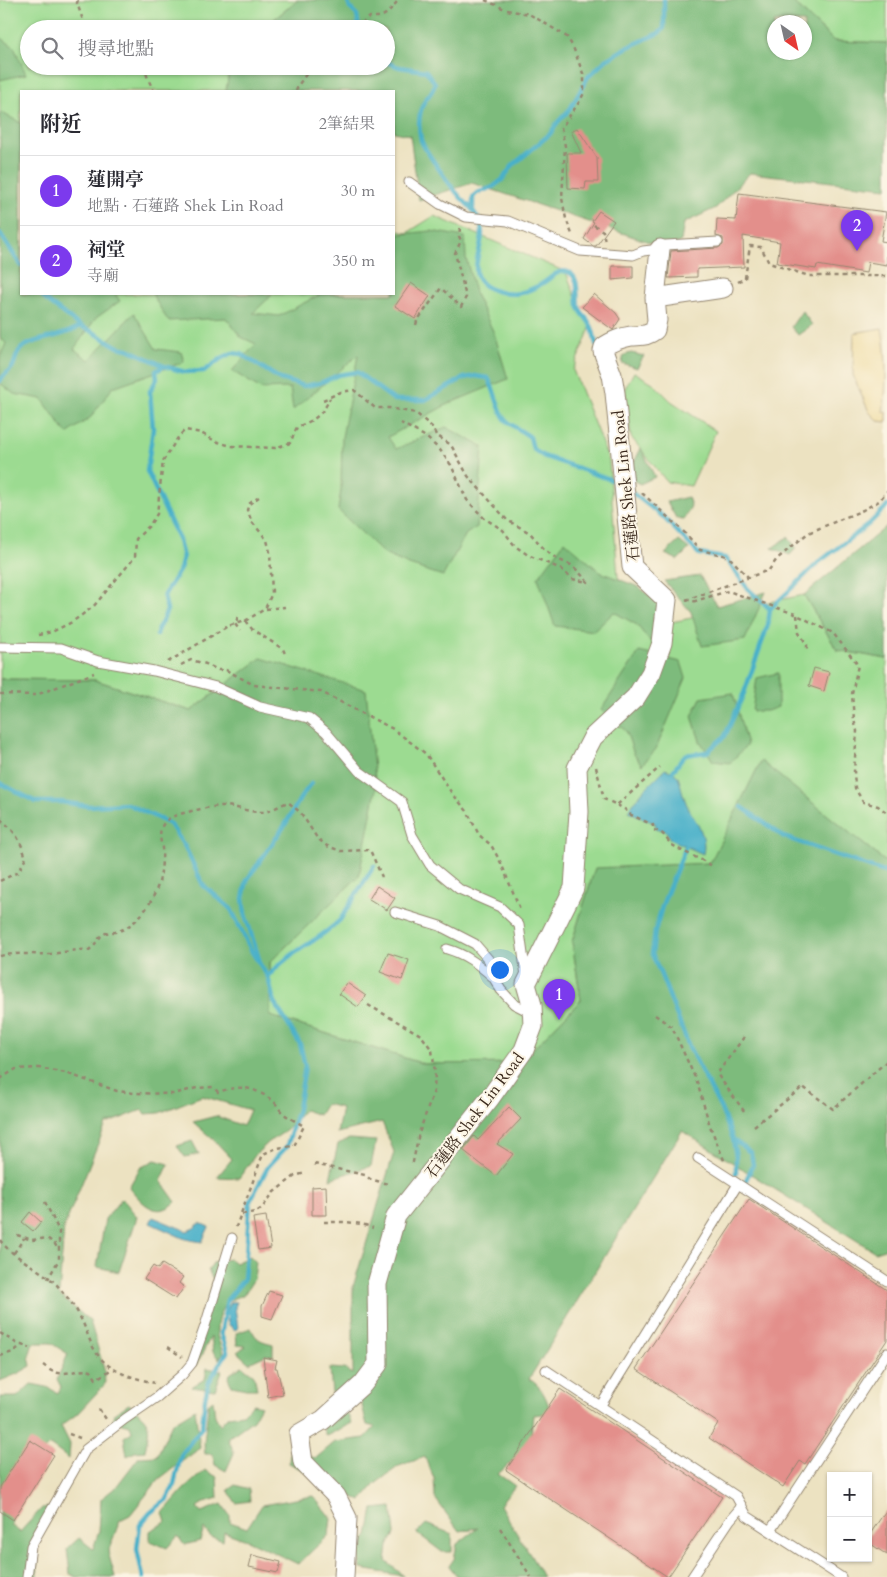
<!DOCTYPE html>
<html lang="zh-TW">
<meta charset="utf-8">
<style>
body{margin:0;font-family:Cardo,"Noto Serif TC",serif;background:#f2f2f3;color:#2b2b33}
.controls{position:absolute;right:15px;bottom:15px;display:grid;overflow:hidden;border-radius:0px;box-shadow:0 1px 4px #0004}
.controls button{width:45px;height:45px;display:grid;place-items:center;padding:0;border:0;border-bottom:1px solid #e1e1e2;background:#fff;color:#2b2b33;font:25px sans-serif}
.compass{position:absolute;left:767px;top:15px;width:45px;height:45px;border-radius:50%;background:#fff;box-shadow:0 1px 4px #0004;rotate:146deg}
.you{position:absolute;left:499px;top:969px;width:18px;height:18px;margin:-12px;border:4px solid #fff;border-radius:50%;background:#1a73e8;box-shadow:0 0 0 8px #1a73e833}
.badge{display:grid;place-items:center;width:32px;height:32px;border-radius:50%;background:#7c3aed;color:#fff;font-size:16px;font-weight:700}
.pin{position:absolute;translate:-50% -41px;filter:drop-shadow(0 1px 2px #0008)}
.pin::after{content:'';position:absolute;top:26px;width:18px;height:15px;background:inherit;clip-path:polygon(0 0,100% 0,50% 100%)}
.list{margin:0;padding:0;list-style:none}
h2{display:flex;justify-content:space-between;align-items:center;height:65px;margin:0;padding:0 20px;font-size:21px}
h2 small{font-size:16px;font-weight:400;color:#7c7c81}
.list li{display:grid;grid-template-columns:32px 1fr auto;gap:15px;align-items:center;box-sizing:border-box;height:70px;padding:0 20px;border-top:1px solid #e1e1e2}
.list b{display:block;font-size:19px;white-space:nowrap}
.list p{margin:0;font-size:16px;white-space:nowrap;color:#7c7c81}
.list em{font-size:16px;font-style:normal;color:#7c7c81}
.icon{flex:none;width:28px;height:28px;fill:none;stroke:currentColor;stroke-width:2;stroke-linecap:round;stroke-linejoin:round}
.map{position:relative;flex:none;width:887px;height:1577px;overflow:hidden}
.search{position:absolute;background:#fff;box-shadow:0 1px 4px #0004;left:20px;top:20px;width:375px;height:55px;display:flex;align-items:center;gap:12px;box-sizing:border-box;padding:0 18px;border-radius:28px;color:#7c7c81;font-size:19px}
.panel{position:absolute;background:#fff;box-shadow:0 1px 4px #0004;left:20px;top:90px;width:375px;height:205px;border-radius:0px}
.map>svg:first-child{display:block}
</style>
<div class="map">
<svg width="887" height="1577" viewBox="0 0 887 1577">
<rect width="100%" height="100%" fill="#fcf5e5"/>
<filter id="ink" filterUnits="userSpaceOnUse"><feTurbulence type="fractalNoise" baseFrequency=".02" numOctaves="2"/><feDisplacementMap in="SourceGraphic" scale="10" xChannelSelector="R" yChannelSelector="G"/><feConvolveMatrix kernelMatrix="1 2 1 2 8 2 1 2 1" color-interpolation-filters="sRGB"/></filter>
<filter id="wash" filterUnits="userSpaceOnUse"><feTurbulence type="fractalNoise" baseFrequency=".0096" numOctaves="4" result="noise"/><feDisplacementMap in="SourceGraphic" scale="20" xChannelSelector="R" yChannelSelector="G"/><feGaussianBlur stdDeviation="1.12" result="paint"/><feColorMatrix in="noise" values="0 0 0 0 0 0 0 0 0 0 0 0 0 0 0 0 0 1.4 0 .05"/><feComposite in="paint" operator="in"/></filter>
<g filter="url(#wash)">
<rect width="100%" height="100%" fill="#ece2c1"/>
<path fill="#9cdb91" stroke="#6c8258" d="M0 0H298L262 29H29V66H230L226 91H21V294H394V230L407 233 434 216 566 272 577 301 591 326 573 370 609 461 618 577 662 624 804 595 837 650 887 659V863L761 762 711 863 595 869 572 942 581 1000 519 1064H424L270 1016V962L359 875 262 658 191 711 95 680 0 679Z
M791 0H887V43L834 41Z
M634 372 653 383 671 401 716 431 691 486 667 482 631 437 625 388Z"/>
<path fill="#7dbb7b" stroke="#5c724c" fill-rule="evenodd" d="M298 0H791L834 41 887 43V188L750 173 716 208 684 223 681 241 661 257 655 244 472 183 419 200 410 135 394 132V91H226L230 66H386V29H262ZM774 22H804V52H774Z
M0 37 14 47 26 74 0 80Z
M0 112 21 123V294H115L120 301 96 318 74 349 89 360 134 313 156 349 181 352 184 362 113 387 91 417 67 434 42 399 14 394 0 383V357L6 343 0 338Z
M431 231 465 237 466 258 476 296 494 333 508 379 448 404 388 437 396 449 446 427 483 447 477 527 466 534 443 576 409 565 384 554 338 510 341 490 342 437 358 355 293 410 290 388 261 389 232 371 256 344 241 337 226 318 168 321 152 294H273L253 313 279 316 321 294H394V235Z
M802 311 812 325 798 335 791 327Z
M631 353 644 356 637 368 622 363 624 355Z
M641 448 655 477 640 484 627 477Z
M688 497 691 506 684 519 676 518 667 502Z
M887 526V659L837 650 804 595Z
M788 537 796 548 790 555 772 548Z
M565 541 600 572 639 587 671 614 654 647 637 625 614 612 594 631 555 626 538 578Z
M679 541 689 549 678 560 665 554Z
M700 576 717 606 766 592 745 640 702 646 691 612 664 581Z
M639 652 681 662 686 678 656 749 642 765 634 754 626 731 601 710Z
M261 658 366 690 376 789 359 876 270 962V1016L424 1064 519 1063 581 1000 572 942 595 868 710 863 761 761 887 863V1248L875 1252 682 1131 529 1379C542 1386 547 1399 551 1413L533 1415 530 1445 498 1474 515 1486 500 1505C513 1530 530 1552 543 1577H458L449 1566 454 1559 457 1544 478 1528 459 1531 435 1498 434 1478 425 1457 399 1466 375 1484 361 1501 289 1463 290 1451 316 1458 335 1442 365 1438 375 1427 367 1425 361 1401 332 1395 330 1368 344 1369 353 1374V1287L394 1152 382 1122 337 1133 342 1108 326 1104 319 1115 304 1110 287 1130 269 1142 256 1154 239 1178 217 1177 232 1159 215 1141 193 1122 216 1116 243 1126 250 1110 202 1096 159 1113 145 1114 142 1110 106 1124 64 1227 59 1295 90 1321 104 1369 105 1384 77 1414 61 1426 70 1444 69 1459 50 1445 34 1460 11 1491 12 1526 20 1532 42 1508 48 1507 36 1542 38 1577H0V1397H17L31 1384 47 1387 58 1393 61 1387 57 1379 68 1354 51 1343H33L29 1356 31 1366 19 1373 0 1381V679L95 680 191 711Z
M778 673V707L767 711H752L757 678Z
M733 693 747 745 730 763 713 761 700 741 692 716 701 698Z
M349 1139 376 1141 371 1166 330 1179 338 1144Z
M192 1141 199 1154 185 1157 177 1146Z
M155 1160 169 1164 161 1181 176 1202C156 1220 142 1203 129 1187L140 1168Z
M122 1198 137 1217 119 1272 97 1267 105 1219Z
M250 1256 256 1262 254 1279 243 1296C226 1297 217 1313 217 1330 216 1337 221 1346 223 1353L219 1359 213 1352 211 1336 197 1364 193 1366 197 1335 204 1315 213 1279 208 1270 214 1262 230 1259 235 1263Z
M251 1328C256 1340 261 1341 273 1344V1356L266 1355 249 1363 237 1352 246 1346 237 1345 236 1333Z
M242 1366 254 1375 257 1389H246L232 1386 228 1378 230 1374Z
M207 1368 222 1371 215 1390 191 1387 205 1379Z
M213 1400 215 1416 220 1425 228 1416 243 1414 253 1404 261 1406 253 1420 228 1438 234 1453 226 1471 215 1465 213 1454H205C202 1441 208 1420 208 1404Z
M129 1404C151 1424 151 1422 145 1451L135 1452 127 1456 124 1437 132 1432 130 1425 113 1421 115 1413Z
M195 1409 200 1448 159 1479 130 1515 120 1520 108 1552 115 1577H77L70 1574 67 1549 79 1538 93 1549 99 1531 101 1499 116 1487 139 1457 157 1456 172 1423Z
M345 1410 352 1423 326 1436 316 1415Z
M205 1470 217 1477 218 1498 205 1502 197 1507 201 1512 222 1504 230 1516V1522L247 1528 262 1505 313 1496 331 1518 329 1535 298 1564 247 1540 224 1532 223 1541 210 1536 204 1529 200 1541 184 1545 178 1536 167 1548 150 1541V1531L166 1522 163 1513 183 1490Z
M235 1485 249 1489 250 1501 236 1503 228 1490Z
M392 1507 395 1534 388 1546 386 1561 404 1576 361 1569 358 1547 368 1536 373 1509Z
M426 1524 452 1534V1552H442L417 1533Z"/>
<path fill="#eeda9e" stroke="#94825e" d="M882 328C887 358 887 383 883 412L887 413V422L878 421 869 412 853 375 854 333Z"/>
<path fill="#4ab0c9" stroke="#426d74" d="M665 769C671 771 675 772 678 777 681 784 682 793 685 800 692 820 708 831 703 854L670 839 666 831 655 828 656 824 628 811 643 791Z
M153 1217 187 1231 194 1228 200 1223 209 1227 202 1242 185 1239 150 1223Z
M231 1302H237L235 1307 238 1328 235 1330 228 1324 227 1310Z"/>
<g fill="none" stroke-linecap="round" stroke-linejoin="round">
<path stroke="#4ab0c9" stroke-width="4.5" d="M347 0 350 8 357 15 359 29
M386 62 399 67 426 71 435 83C434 90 430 94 426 99 418 111 418 126 421 140 423 146 427 151 430 156 440 171 450 186 462 199 470 207 476 212 480 223 490 246 456 279 496 291 504 293 511 295 519 293 526 292 537 287 543 283 551 278 560 267 570 273 580 279 576 295 578 305 581 315 591 321 593 331 595 336 594 341 597 346
M473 208V197L477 193 493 187 502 180 513 165 550 134 557 123 570 109 588 77 606 60 626 48 659 33 664 28V0
M0 233 21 266
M41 294 47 301 80 326 93 332 118 347 128 349 164 366 185 372 204 371 222 358 232 353 241 354 280 379 304 386 320 383 338 375 357 372 394 400H425L464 378 475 376 488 378C496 391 497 409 506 420 513 427 522 431 530 437L533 449 543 456 618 482
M0 381C3 376 7 373 11 369 15 365 15 357 19 351 29 338 65 338 80 326
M630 491 662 516 699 554 725 558 748 589 770 609
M157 635 158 628 162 622 167 610 164 596 166 592 180 569 183 558 179 540 147 471 153 429 150 391 157 379 156 371 164 366
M673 771 685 755 707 752 725 736 744 693 768 625 770 609 819 562 869 524 887 506
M0 783 36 802H61L88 806 128 804 170 824 185 847 203 885 231 909 252 952 268 977 274 1002 300 1044 305 1066 298 1109 287 1146 268 1167 250 1201 244 1279 227 1300 221 1334 227 1352 209 1382 205 1398 202 1427 181 1455 173 1488 167 1499 150 1513 140 1525 137 1549 143 1577
M742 807 784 837 887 873
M686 846 663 903 655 931 652 954 661 975 690 1049 721 1109 733 1139 751 1153 753 1165 745 1182
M259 959 245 914 243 898 247 880 285 825 301 797 311 784
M267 975 268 977C289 951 318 942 340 920L374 866
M733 1139 736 1157V1174"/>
</g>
<g id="blocks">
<path fill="#e38f8b" d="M577 128 597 158 598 182H586L585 189 568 188 567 153H581L571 131Z
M739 193 886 212 881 241 887 242V265L868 262 866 273 817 265 816 269 777 263 780 242 743 236 744 267 697 269V277L668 278 671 251 718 248 723 245V238L716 236 717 219 736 220Z
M599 211 614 221 596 246H593L584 239 594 222 592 221Z
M612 266H633V278L612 280Z
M411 283 430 296 415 319 395 306Z
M594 294 616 313 620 319 613 330 582 307Z
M814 668 829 672 824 691 809 686Z
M377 886 395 898 387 910 369 899Z
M388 953 409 960 402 980 380 972Z
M347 983 366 996 358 1007 339 994Z
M509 1107 521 1119 497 1144 513 1154 496 1176 463 1150 474 1136 478 1140Z
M326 1186 327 1215H312V1187Z
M749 1199 887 1290V1340L805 1464 800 1461 783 1487 709 1438 718 1423 636 1369Z
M30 1212 41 1222 33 1231 22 1222Z
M266 1216 271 1248 258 1250 253 1218Z
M162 1264 183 1277 179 1283 184 1287 176 1299 144 1279 153 1266 158 1269Z
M269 1291 282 1295 272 1319 262 1316V1306Z
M263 1357 277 1360 275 1368H277L283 1394 268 1397Z
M560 1389 722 1497 668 1577 506 1470Z
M30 1440 54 1455 13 1520 0 1511V1487Z
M887 1509V1555L868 1542V1537Z
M252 1555 281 1562 278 1573 249 1567Z"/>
</g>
</g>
<g filter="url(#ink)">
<use href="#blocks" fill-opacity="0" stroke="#948670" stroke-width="1"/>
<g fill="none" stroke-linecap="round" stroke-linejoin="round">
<g stroke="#948670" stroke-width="11">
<path id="lane" d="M409 182 440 204 466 217 508 221 580 251 633 255 643 251 660 249 666 245 718 242
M0 647 61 648 98 661 154 671 216 687 260 707 309 718 326 732 359 771 402 802 412 835 430 865 459 889 500 907 519 925 526 976
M395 912 440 926 475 944 489 960 493 977 501 990 514 1004 532 1013
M447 949C465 954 478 964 493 977
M698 1158 738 1184
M546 1370 736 1496 747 1516 841 1577
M601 1405 738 1184 887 1281
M770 1531 887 1353
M27 1577 31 1546 86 1449 125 1419 157 1397 182 1375 192 1363 205 1326 232 1238
M692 1577 730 1520 742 1506"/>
</g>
<g stroke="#948670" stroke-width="21">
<path id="street" d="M655 298 723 288
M344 1577 347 1518 336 1496 303 1462 299 1434 323 1420 363 1384 378 1364 377 1284 396 1216 490 1098 524 1050 533 1026 532 1005 526 984 574 888 579 812 577 768 593 737 636 697 651 673 662 643 667 600 632 567 615 393 612 375 603 351 604 347C610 342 623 337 631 336 641 335 646 337 655 330L657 320 655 298 660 249"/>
</g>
<path stroke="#948670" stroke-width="2.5" stroke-dasharray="4 4" stroke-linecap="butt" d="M78 0 77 3 86 29
M485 0 507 10 529 14 536 18 561 33 567 37 573 47 584 76V93L580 101 561 128 565 146 562 198 566 219 572 234
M355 29 370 17C389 18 387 11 399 0
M144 66 148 79 154 91
M296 91 299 84 312 66
M594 225 603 231 605 242
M738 282 745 278 750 246 761 247 769 263 809 276H887
M416 325 417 321 441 288 461 307 466 297 455 253 461 241 459 236 460 228
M323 400 341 392 354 390 375 408H389L416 413 432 427 436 435 451 445 468 476 507 520 530 533 545 550 557 559 571 565 578 571 588 582 572 579 561 569 528 555 515 546 503 530 484 518 467 500 451 465 440 450 426 437 401 423
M642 493 686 534 700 550 723 555 731 559 749 578
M259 497 249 504 247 510 252 522 267 540 270 552 272 593 265 609
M686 599 692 602 728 591 795 614 833 633 858 665 852 694 854 720 857 731 854 771 855 788 863 802 878 806 887 813
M686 600 769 570 777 559 808 533 863 510 879 501 887 491
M797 615 799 632 807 645V652
M238 617 235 624 240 631
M245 621 253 630 283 649 286 656
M38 635 52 632 72 622 93 607 135 557 136 539 149 526 157 514 163 461 179 436 185 430 201 433 215 441 231 446 275 448 290 443 297 427C314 420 322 416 330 398
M168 662 228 626 245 621 265 609 285 607
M181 665 191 660 206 664 218 670H226L254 685 321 692 393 729 426 754 451 792 467 811 479 835 491 845 501 863 520 909
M0 694 36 695 94 673
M596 767 604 799 617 805 660 767
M617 805 626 810 627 813 653 825V830C667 832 664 840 674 846 686 854 700 858 712 866
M0 819C15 831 20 839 26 858L18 872 0 881
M0 956C15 952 32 955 49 954 63 953 75 949 89 950 94 946 97 941 101 936 106 931 113 933 119 931 140 923 155 899 160 878 161 873 163 854 162 848 160 837 157 826 170 818 178 813 216 805 226 806 238 807 251 813 263 812 270 812 280 805 288 802L301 813 317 838 327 846 341 851 370 850 382 877
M368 1005 421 1035 432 1050 435 1072 434 1091 419 1133 412 1167
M655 1015 672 1027 697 1082 710 1126 724 1160
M744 1037 717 1074 744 1111
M0 1079 16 1069 39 1068 66 1073 117 1091 134 1093 173 1094 197 1088 213 1087 218 1092C240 1085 253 1086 273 1101 277 1104 279 1110 283 1113 289 1118 297 1122 304 1126L294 1146 277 1148 263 1154 236 1227
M754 1126 803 1087 833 1109 887 1061
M314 1164 365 1175 370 1179 388 1184
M45 1202 59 1231V1259L48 1279
M242 1214 256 1212 262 1208 274 1192 295 1176 305 1173
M324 1222C340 1222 358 1221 373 1228
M17 1235 32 1240 47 1238 55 1244 58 1250
M0 1240C10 1256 43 1270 57 1285 64 1294 73 1303 78 1313 91 1336 89 1354 114 1369 127 1377 141 1379 154 1383
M14 1253 24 1238
M0 1333 16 1343 30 1348
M168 1347 182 1357
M0 1356 13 1352 22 1345
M43 1365C46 1367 50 1371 54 1372 65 1376 79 1368 91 1371L96 1379 112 1369
M99 1409 106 1419
M69 1434 80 1438
M500 1528 531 1577"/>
<use href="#lane" stroke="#fff" stroke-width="9"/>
<use href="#street" stroke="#fff" stroke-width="19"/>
</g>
</g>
<g text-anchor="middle" stroke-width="4" stroke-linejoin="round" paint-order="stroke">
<g font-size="16" fill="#3b2a1e" stroke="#fcf5e5">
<text transform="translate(625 486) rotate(-96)" y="6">石蓮路 Shek Lin Road</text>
<text transform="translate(474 1115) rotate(-53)" y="6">石蓮路 Shek Lin Road</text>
</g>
</g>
</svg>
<div class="controls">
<button>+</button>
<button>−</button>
</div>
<svg class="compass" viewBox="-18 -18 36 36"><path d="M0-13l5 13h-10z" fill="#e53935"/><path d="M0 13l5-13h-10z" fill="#7c7c81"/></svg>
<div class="you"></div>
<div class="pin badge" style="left:559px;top:1020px">1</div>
<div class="pin badge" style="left:857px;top:251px">2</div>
<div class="search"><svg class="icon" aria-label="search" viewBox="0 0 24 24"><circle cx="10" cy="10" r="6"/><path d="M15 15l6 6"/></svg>搜尋地點</div>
<section class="panel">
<h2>附近<small>2筆結果</small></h2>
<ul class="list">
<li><span class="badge">1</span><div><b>蓮開亭</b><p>地點 · 石蓮路 Shek Lin Road</p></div><em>30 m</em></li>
<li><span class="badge">2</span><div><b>祠堂</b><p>寺廟</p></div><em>350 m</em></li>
</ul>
</section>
</div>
